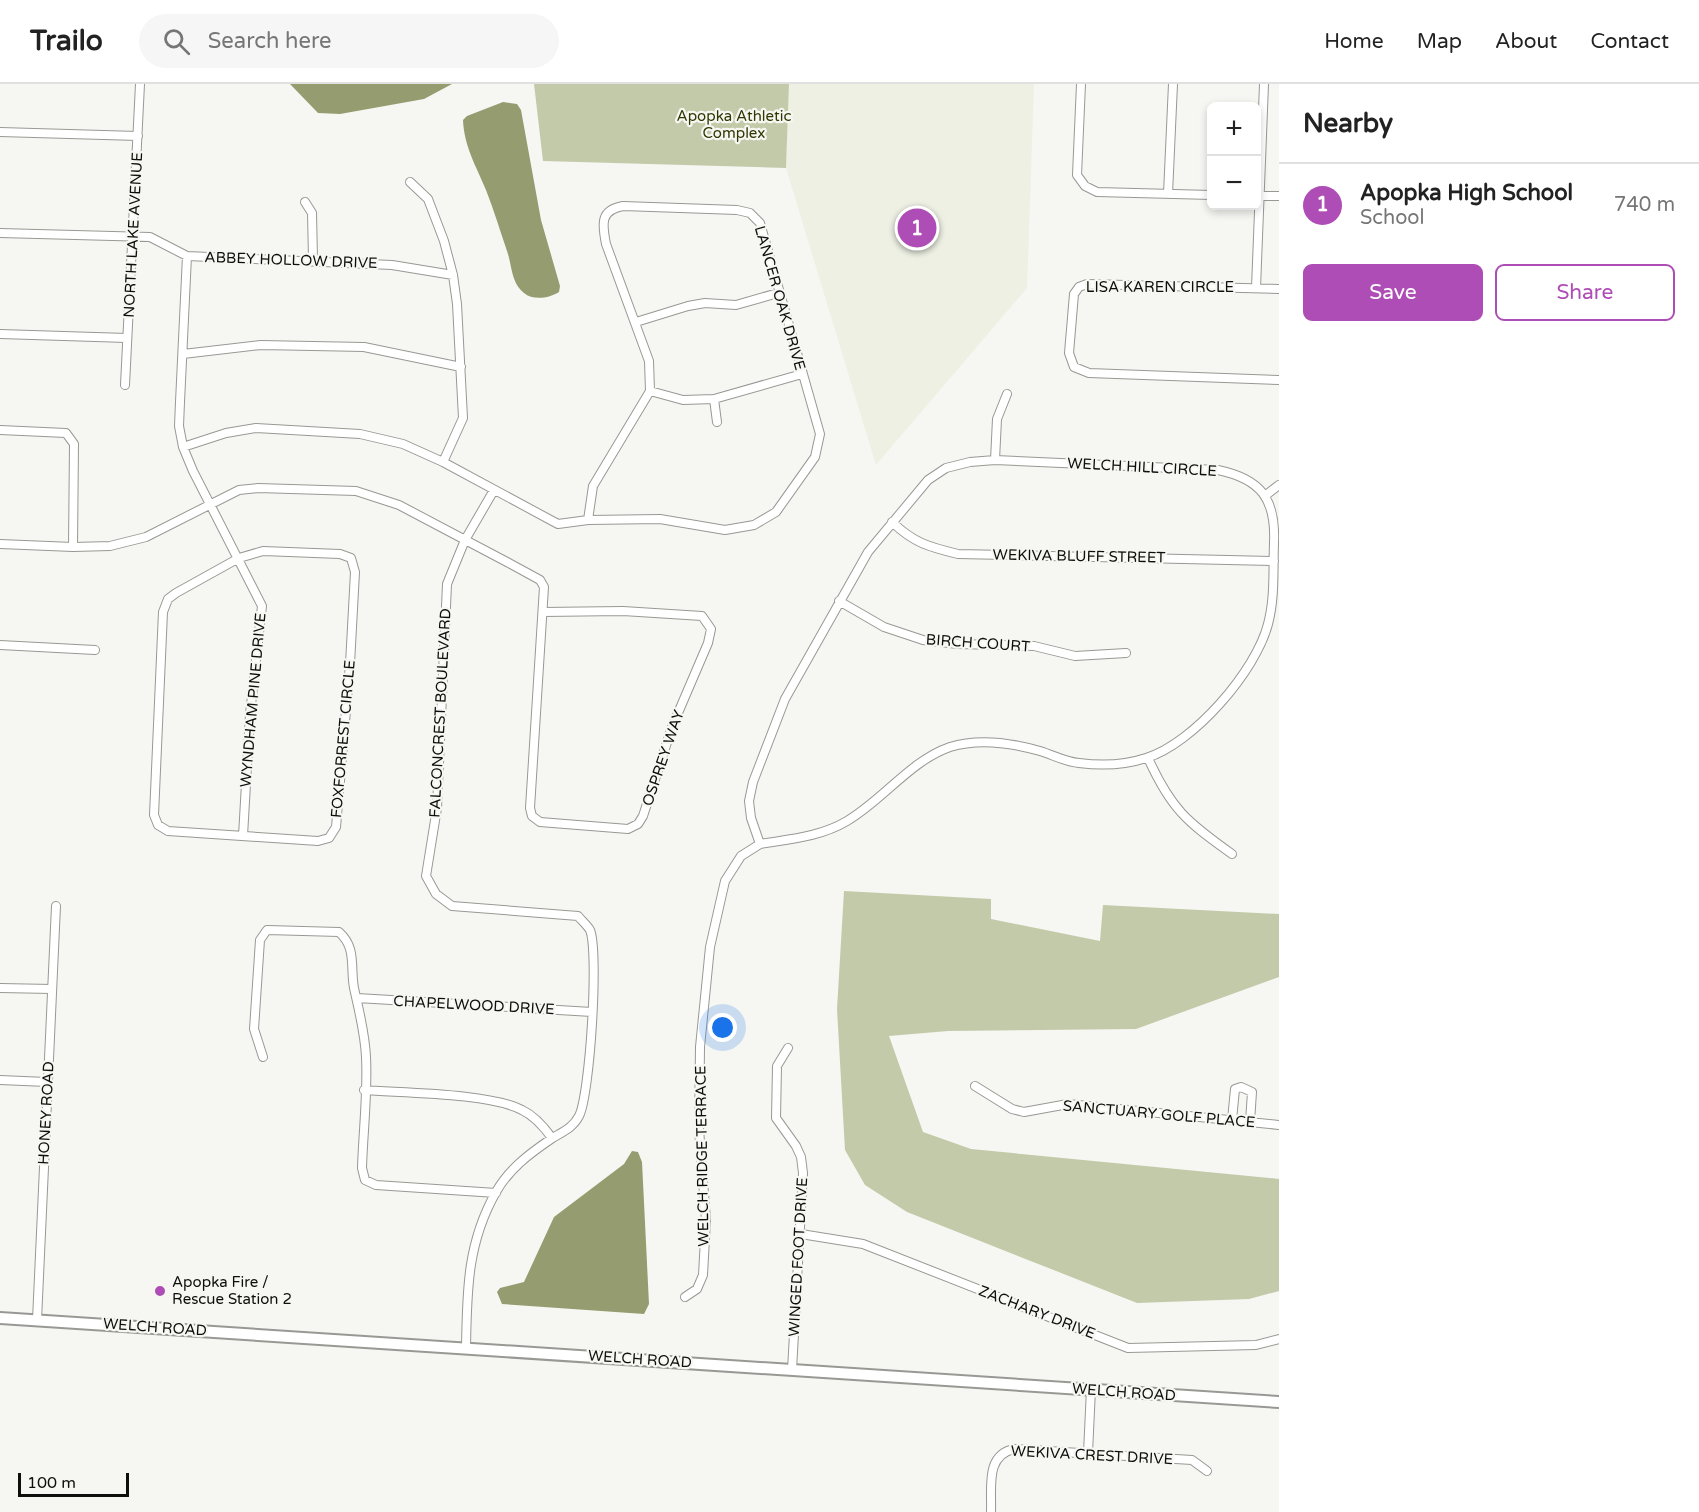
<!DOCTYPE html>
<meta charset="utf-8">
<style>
body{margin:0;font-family:"Varela Round",sans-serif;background:#f6f6f6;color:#222}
.controls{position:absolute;right:18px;top:18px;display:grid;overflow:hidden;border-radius:9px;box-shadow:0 3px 9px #0003}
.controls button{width:54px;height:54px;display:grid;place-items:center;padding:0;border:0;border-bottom:2px solid #e0e0e0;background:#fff;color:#222;font:30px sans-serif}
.scale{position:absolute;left:18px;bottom:15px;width:111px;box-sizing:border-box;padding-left:6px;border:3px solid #0e0e0c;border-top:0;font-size:16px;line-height:21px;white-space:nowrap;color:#0e0e0c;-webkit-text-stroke:4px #f6f7f2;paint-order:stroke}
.you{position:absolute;left:723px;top:944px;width:21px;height:21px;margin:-15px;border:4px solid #fff;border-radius:50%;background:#1a73e8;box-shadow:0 0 0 9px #1a73e833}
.badge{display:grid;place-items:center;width:39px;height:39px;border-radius:50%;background:#ae4db5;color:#fff;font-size:20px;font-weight:700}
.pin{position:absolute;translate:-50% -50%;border:3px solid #fff;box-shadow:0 2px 6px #0006}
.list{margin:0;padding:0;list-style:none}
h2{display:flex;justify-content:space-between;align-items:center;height:78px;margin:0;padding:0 24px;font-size:26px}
h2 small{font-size:20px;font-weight:400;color:#767676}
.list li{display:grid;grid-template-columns:39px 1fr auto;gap:18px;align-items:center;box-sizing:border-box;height:84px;padding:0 24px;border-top:2px solid #e0e0e0}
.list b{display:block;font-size:22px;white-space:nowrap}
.list p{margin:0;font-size:20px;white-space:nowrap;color:#767676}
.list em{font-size:20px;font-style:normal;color:#767676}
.actions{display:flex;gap:12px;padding:18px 24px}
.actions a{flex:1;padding:14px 0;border:2px solid #ae4db5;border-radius:9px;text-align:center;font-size:21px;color:#ae4db5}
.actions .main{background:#ae4db5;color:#fff}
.icon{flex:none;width:33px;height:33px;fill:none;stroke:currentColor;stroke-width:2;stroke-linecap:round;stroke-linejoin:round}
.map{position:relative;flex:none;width:1279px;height:1428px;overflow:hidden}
header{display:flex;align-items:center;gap:36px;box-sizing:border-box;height:84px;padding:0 30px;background:#fff;border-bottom:2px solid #e0e0e0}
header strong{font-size:28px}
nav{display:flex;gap:33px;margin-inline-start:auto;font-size:21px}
.search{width:420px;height:54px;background:#f6f6f6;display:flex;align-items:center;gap:15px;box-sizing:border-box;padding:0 21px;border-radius:33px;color:#767676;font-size:22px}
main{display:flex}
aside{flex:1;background:#fff}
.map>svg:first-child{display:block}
</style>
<header>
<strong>Trailo</strong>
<div class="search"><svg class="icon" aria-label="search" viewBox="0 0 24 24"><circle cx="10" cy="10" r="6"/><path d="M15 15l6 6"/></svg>Search here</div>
<nav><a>Home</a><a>Map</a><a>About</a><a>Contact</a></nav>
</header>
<main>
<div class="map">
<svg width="1279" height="1428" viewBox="0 0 1279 1428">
<rect width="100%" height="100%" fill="#f6f7f2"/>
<path fill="#edf0e3" d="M789 0H1034L1027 204 876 381 786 84Z"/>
<path fill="#c3caa9" d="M534 0H789L786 84 543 77Z
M844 807 991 815V835L1100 857 1103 821 1279 830V893L1136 945 948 947 889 952 923 1048 971 1065 1279 1095V1207L1249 1215 1137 1219 907 1128 865 1101 845 1066 837 925Z"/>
<path fill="#949c70" d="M290 0H452L424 15 340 30 318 29Z
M503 18 517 20 521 26 541 136 560 202 559 208C550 214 533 217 524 209 511 199 512 181 507 167 500 147 494 126 486 106 476 82 464 62 463 36L467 32Z
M632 1067 638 1068 642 1078 649 1220 644 1230 502 1220 497 1208 500 1204 524 1198 554 1133 624 1080Z"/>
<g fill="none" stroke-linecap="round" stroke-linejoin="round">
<g stroke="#989994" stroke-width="10">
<path id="street" d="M1081 0 1077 91 1085 102 1097 108 1212 111
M0 48 138 52
M410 98 428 115 444 157 453 191 457 220 463 334 443 378
M1168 110 1173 0
M1257 112H1279
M305 118 312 129 313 175
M0 149 150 153 187 172 392 181 453 191
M187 172 180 318 179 342 183 363 193 387 262 522 250 630 243 752
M1256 204 1264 0
M1279 205 1087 200 1079 203 1074 210 1069 269 1074 283 1089 289 1279 296
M636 238 688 222 705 219 736 221 778 209
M0 250 127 254
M183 270 261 261 364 263 461 283
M125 301 140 0
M650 307 683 316 714 315 802 290
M714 315 717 338
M0 346 66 349 74 360 73 463
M183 363 226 349 256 344 360 350 403 360 443 378 558 440 588 436 660 435 725 446 754 441 776 428 815 373 820 350 760 139 750 129 737 126 623 122C600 126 602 140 606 160L649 277 650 307 593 402 588 436
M995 376 1218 386C1261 395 1276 415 1274 459 1273 486 1275 514 1268 540 1256 587 1193 660 1146 674 1125 681 1102 682 1079 679 1066 678 1053 671 1040 667 1012 659 979 654 950 663 910 677 883 716 847 737 820 753 790 755 760 760L751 734 749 717 753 698 785 615 868 468 928 396 946 384 970 378Z
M995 376 997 335 1007 310
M1266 411 1279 401
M892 438C914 459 929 463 958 470L1274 477
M0 460 73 463 110 462 146 453 239 406 258 404 356 407 399 421 507 478 540 496 544 503 530 724 532 732 540 738 628 745 638 740 643 732 672 643 708 559 711 545 702 532 623 527 543 528
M263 467 340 470 351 474 355 488 350 580 336 743 329 754 318 757 168 747 158 741 154 731 163 528 168 515 176 509 239 474Z
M839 517 884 543 923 556 958 560 1034 562 1075 572 1126 569
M0 561 95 566
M1148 674C1171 725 1187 738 1232 770
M0 904 52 905
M357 914 592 928
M788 964 777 982 776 1034 796 1062 801 1073 803 1089 792 1286
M263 973 254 945 260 856 267 846 339 848C357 864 350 883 354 904 359 927 365 949 366 973 368 1009 363 1048 362 1084L365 1096 376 1101 496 1109
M0 996 47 998
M975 1002 1012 1025 1024 1028 1068 1020 1279 1041
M364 1006C403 1009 490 1009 522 1026 535 1032 544 1043 552 1054
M1232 1036 1235 1005 1241 1003 1252 1008 1250 1038
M801 1150 863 1160 1128 1264 1256 1261 1279 1255
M685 1213 697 1205 703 1191 706 1136 699 1045 700 963 710 863 725 797 741 772 760 760
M37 1236 56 822
M466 1264C467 1207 467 1159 496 1108 509 1085 529 1070 551 1055 562 1048 573 1044 579 1032 590 1011 599 868 590 846 587 841 581 836 578 832L452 822 436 810 426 792 437 724 447 500 465 456 494 406
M1088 1369 1091 1305
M991 1428C992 1404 985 1371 1014 1365L1192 1376 1207 1387"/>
</g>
<g stroke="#989994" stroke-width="14">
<path id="secondary" d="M0 1234 1279 1318"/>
</g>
<use href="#street" stroke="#fff" stroke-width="8"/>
<use href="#secondary" stroke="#fff" stroke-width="10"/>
</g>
<circle fill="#ae4db5" stroke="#f6f7f2" stroke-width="2" cx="160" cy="1207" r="6"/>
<g text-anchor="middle" stroke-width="4.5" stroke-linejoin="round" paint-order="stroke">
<g font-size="15" fill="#313700" stroke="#f6f7f2">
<text x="734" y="37">Apopka Athletic<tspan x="734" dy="17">Complex</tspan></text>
</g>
<g font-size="15" fill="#0e0e0c" stroke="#f6f7f2">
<text transform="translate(133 151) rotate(-87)" y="5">NORTH LAKE AVENUE</text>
<text transform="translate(291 176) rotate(2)" y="5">ABBEY HOLLOW DRIVE</text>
<text x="1160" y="208">LISA KAREN CIRCLE</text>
<text transform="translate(780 214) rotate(74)" y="5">LANCER OAK DRIVE</text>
<text transform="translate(1142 383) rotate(3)" y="5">WELCH HILL CIRCLE</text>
<text transform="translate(1079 472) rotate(1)" y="5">WEKIVA BLUFF STREET</text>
<text transform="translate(978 559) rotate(4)" y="5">BIRCH COURT</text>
<text transform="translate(253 616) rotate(-85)" y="5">WYNDHAM PINE DRIVE</text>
<text transform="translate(440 629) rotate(-87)" y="5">FALCONCREST BOULEVARD</text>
<text transform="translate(343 655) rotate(-85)" y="5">FOXFORREST CIRCLE</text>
<text transform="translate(663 674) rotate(-71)" y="5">OSPREY WAY</text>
<text transform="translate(474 921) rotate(3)" y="5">CHAPELWOOD DRIVE</text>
<text transform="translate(46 1029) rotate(-87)" y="5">HONEY ROAD</text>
<text transform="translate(1159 1030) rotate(5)" y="5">SANCTUARY GOLF PLACE</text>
<text transform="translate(702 1072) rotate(-91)" y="5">WELCH RIDGE TERRACE</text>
<text transform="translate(798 1173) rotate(-87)" y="5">WINGED FOOT DRIVE</text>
<text transform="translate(1037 1228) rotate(21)" y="5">ZACHARY DRIVE</text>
<text transform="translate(155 1243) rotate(4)" y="5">WELCH ROAD</text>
<text transform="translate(640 1275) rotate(4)" y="5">WELCH ROAD</text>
<text transform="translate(1124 1308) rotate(4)" y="5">WELCH ROAD</text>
<text transform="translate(1092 1371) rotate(3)" y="5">WEKIVA CREST DRIVE</text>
</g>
<g font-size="15" fill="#0e0e0c" stroke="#f6f7f2" text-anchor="start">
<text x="172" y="1203">Apopka Fire /<tspan x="172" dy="17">Rescue Station 2</tspan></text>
</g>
</g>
</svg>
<div class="controls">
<button>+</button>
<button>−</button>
</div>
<div class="scale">100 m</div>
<div class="you"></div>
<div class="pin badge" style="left:917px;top:144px">1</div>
</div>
<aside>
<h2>Nearby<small></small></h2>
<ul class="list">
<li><span class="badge">1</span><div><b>Apopka High School</b><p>School</p></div><em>740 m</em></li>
</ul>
<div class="actions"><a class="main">Save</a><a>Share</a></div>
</aside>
</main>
